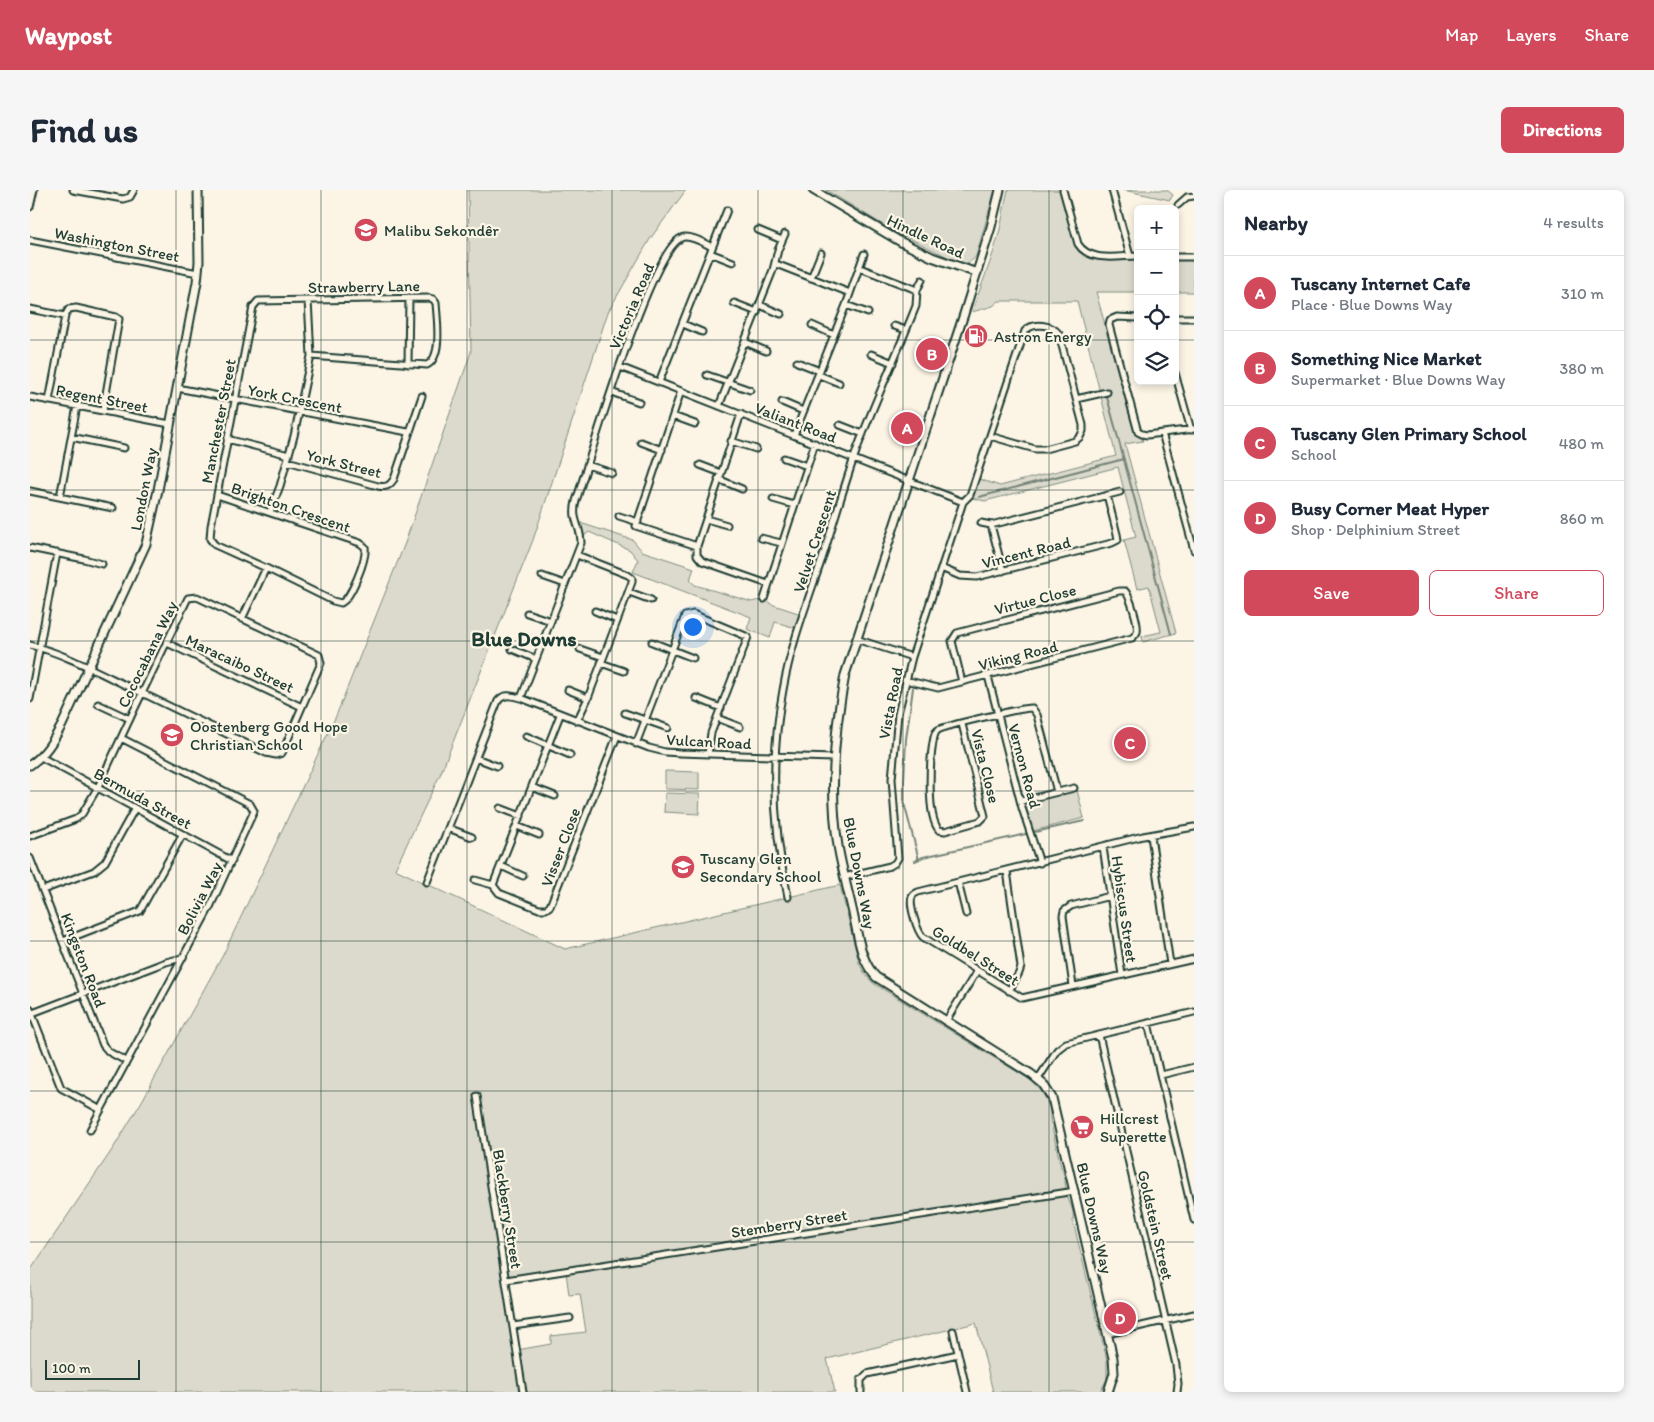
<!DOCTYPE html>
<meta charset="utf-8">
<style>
body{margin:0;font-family:Itim,sans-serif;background:#f6f6f7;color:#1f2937}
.controls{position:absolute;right:15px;top:15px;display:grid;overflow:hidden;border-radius:8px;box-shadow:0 2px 8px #0003}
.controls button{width:45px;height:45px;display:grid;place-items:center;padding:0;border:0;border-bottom:1px solid #e0e1e3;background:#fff;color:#1f2937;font:25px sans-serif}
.scale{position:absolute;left:15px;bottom:12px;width:95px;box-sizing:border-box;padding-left:5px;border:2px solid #1f3d34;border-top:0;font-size:14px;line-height:18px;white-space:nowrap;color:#1f3d34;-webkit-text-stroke:4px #fcf5e5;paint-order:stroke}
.you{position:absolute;left:662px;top:436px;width:18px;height:18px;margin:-12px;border:4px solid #fff;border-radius:50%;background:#1a73e8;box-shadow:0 0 0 8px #1a73e833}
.badge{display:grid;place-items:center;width:32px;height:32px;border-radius:50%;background:#d1495b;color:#fff;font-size:16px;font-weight:700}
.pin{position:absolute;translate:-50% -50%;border:2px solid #fff;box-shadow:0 1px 5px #0006}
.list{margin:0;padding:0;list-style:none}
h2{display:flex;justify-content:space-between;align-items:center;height:65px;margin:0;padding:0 20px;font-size:21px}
h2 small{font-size:16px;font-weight:400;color:#747a83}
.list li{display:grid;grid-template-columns:32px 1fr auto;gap:15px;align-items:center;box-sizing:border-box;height:75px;padding:0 20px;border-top:1px solid #e0e1e3}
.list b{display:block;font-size:19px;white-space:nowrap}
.list p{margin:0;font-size:16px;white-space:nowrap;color:#747a83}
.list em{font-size:16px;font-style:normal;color:#747a83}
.actions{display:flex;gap:10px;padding:15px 20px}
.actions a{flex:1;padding:11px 0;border:1px solid #d1495b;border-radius:8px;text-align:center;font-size:18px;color:#d1495b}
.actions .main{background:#d1495b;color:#fff}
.icon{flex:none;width:28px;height:28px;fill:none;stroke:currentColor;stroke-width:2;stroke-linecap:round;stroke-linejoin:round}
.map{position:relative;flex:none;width:1164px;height:1202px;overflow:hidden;border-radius:8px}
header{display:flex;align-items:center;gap:30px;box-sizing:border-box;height:70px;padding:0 25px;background:#d1495b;color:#fff}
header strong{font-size:24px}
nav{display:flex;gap:28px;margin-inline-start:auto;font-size:18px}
.intro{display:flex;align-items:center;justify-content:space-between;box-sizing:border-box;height:120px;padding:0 30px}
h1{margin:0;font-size:35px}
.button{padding:12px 22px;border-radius:8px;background:#d1495b;color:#fff;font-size:18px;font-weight:700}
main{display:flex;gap:30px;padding:0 30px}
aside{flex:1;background:#fff;border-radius:8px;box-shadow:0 2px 8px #0003}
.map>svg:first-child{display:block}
</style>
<header>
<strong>Waypost</strong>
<nav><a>Map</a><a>Layers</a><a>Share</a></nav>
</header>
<div class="intro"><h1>Find us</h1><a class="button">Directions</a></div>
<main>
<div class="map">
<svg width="1164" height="1202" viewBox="0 0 1164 1202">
<rect width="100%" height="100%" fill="#fcf5e5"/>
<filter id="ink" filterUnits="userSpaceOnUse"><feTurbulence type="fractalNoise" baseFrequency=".02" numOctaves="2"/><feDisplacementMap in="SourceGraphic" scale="10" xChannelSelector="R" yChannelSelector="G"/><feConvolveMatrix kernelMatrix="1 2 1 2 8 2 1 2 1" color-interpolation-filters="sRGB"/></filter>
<g filter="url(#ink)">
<path fill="#dcdacc" stroke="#7e8c80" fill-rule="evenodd" d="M438 0H656L620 49 578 122 503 350 410 585 365 679 535 759 810 695 829 773 835 784 843 793 1002 891 1013 903 1020 918V929L1031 977C1037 988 1034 1000 1039 1011 1042 1018 1044 1022 1043 1031L1077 1170V1189L1070 1202H963L946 1133 797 1169 805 1202H0V1081L84 957 112 911 193 765 306 526 375 353 441 162ZM536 1082 539 1105 550 1104 556 1142 521 1146V1154L487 1160 477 1091Z
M796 0H965L946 66C942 72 936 75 928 72L860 39Z
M978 0H1031L1045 55C1059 75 1086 69 1108 69V102H1066L1104 241 1107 246 1112 248 1113 251 1095 254 1146 443 1113 452 1112 446 1131 442 1119 396 1107 399 1094 350 1106 347 1088 277 955 311 942 308 949 289 970 296 1086 266 1047 111H969L963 116 942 122C951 95 962 70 969 43 973 29 974 14 978 0Z
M1093 0H1137L1143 5 1140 10Z
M1145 69H1164V102H1145Z
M550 333 603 350 612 361 664 378 660 390 665 395 722 412C728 410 735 409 741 414L771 424 766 438 745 432 740 448 717 439 721 427 603 382 608 370 600 360 559 342 554 346Z
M635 581 669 582V600L635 599Z
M1047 600 1054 628 1003 641C999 631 992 620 1000 612Z
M635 603 670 604 669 624 634 622Z"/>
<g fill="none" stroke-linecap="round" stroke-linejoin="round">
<path stroke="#758479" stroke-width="2" d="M1077 207 1141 444
M949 307 1094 269
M883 498 876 549 874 591V613L888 666V670
M1005 642 1054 631
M885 671 893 667 996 644"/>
<g stroke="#1f3d34" stroke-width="9">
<path id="street" d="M43 0 93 9 100 7 104 0
M1033 0 1048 54C1060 73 1088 66 1108 66
M1082 0 1100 66
M1148 15 1157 7 1164 6
M0 17 4 0
M728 40 752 50
M0 50 168 83
M680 63 703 72
M1145 67H1164
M746 74 820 103
M830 78 887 100
M781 88 791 63
M704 113 727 122
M730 115 751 124
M816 115 838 123
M0 119 35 126
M1108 128 1087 127 1080 130 1079 135 1108 242 1112 244 1117 245 1164 239
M1145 128H1164
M653 134 672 142
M782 135 804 145
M864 136 876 140
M715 152 736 161
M841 164 863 173
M767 172 790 181
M378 174 379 108
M590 177 933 312
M1145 183 1161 240
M677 185 720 200
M789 185 809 193
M629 192 697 20
M147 198 378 242
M651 201 606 336 667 356
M581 202 609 212
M0 207 140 234
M1046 209 1077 202
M19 211 35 126 39 119 46 118 86 127 89 129 73 221
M752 212 773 221
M689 216 743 80 748 60 755 44
M711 224 667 356V365L672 371 738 394
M643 226 665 234
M810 235 833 244
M1132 243 1164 360
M764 245 816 115 834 64
M41 247 94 258
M197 249 259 265
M701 251 726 259
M611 252 632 260
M754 268 777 276
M257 271 348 296C357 298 360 295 364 289L392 206
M557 275 582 283
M670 275 691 283
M688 289 712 299
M0 301 83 318
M187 305 330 353 335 357C337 368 321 409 311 413L303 411 236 378 185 355 180 349 181 336 223 117 228 111 399 108 403 109 406 113C407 129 413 167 397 175L281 166
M30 307 47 216
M743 309 764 315
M240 322 250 296 264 246 281 166 278 110
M589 326 608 332
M676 329 697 335
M951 333 961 335 1090 302
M961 335 973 381
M731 348 751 353
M0 358 54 369 72 374
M911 378 930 386 947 387 1082 353 1088 350 1087 344 1077 305
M512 386 535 394
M599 402 621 410
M734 409 785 253
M565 421 587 430
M497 423 521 431
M212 429 236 378
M826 449 882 467
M622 452 663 468
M137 453 272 517
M0 455C37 464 77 487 112 503L236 563 246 565 252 563 291 473 289 465 167 407 158 408 157 410C140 446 122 482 105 518L68 597 52 624 46 629 0 646
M482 459 506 469
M550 459 573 467
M571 473 594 481
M958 486 992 618 1010 673
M875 490 908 498 1102 448C1104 446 1106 445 1107 442 1109 435 1100 406 1095 401H1089L927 443 922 451 932 492
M538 500 558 508
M491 508 551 353C551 335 541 331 546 311 560 269 619 64 651 48 659 44 674 53 682 57
M666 508 691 518
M0 509 27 363
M68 514 100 529
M595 523 638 538
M687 528 710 537
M547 531 558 508 602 392V388L598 385 547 365
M932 534 955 626 950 631 915 641 909 640C896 626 900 566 904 547 905 544 905 542 908 540 914 536 995 517 1002 518L1007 525 1027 602
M496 546 540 565
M606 554 655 426 663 424 718 447 681 543 678 564
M11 567 202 671
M446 568 467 576
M502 597 525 606
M991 611 1044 598
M470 618 491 626
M487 636 509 645
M1164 637 1113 646 888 702C885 704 884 703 882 707 879 715 887 741 893 747L992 808 1164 769
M418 638 442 647
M1121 646 1140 774
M1073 657 1092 785
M0 668 73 855 79 862 96 871
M471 676 493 686
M977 681 991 777 989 783 979 801
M814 687 860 676 865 673 868 668 862 589 868 524 882 467 933 312 940 305 995 141C1003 132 1022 134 1029 144L1053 235V241L1050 247 1045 251 1015 259H1005L960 246
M445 690 463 695 469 703 509 719H516L520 716 587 546
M397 692 468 511C474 503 482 506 491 508L619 558 635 562 650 563 803 568
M928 692 936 724
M463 695 530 525
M13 700 64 681 75 672 105 618
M758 707C743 639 740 568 753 500 761 453 779 408 794 363 805 328 815 293 827 259 845 211 867 164 886 116L887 100 892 90
M33 751 110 721 153 644
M1043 796 1033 726 1034 721 1041 716 1080 706
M0 819 31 898 71 920
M0 824 136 772 152 768
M916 831 947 781
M1118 833 1164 1030
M1069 845 1146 1175 1148 1194 1147 1202
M1131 885 1164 877
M1008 889 1027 860 1036 853 1164 822
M447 906 493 1202
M60 940 181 715 224 621 220 614 91 548
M476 1090 1045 1001
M483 1136 540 1128
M923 1141 937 1202
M1077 1144 1164 1124
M831 1202V1190L837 1184 928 1164"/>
</g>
<g stroke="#1f3d34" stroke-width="11">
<path id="secondary" d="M783 0 871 52 902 67 947 83
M970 0 961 37 934 124 815 485C804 542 799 599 808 656 812 679 818 701 823 723 828 745 830 770 846 787L1001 884 1013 894 1022 908 1083 1168 1084 1183 1078 1202
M0 575C15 565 23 551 32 535L116 354 128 300 167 92 169 72 168 0"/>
</g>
<use href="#street" stroke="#fcf5e5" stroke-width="5"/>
<use href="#secondary" stroke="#fcf5e5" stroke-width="7"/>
</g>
</g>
<path fill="none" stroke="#1f3d34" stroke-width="1" stroke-opacity="0.55" d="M146 0V1202M291 0V1202M437 0V1202M582 0V1202M728 0V1202M873 0V1202M1019 0V1202M0 150H1108M1145 150H1164M0 300H1164M0 451H1164M0 601H1164M0 751H1164M0 901H1164M0 1052H1164"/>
<defs>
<g id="school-disc" transform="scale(1.25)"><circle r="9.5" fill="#d1495b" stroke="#fcf5e5"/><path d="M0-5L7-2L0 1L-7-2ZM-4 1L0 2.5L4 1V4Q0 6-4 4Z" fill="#fff"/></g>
<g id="fuel-disc" transform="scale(1.25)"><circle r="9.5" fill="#d1495b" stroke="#fcf5e5"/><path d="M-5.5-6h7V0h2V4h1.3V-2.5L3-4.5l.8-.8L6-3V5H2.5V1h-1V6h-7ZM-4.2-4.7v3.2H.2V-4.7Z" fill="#fff"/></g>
<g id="supermarket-disc" transform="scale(1.25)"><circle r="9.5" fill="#d1495b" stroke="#fcf5e5"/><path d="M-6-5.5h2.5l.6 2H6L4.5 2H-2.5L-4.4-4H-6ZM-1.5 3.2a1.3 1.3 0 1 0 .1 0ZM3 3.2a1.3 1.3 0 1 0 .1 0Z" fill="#fff"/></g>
</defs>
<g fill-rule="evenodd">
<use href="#school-disc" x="336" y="40"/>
<use href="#fuel-disc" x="946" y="146"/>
<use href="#school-disc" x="142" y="545"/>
<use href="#school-disc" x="653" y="677"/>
<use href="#supermarket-disc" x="1052" y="937"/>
</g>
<g text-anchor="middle" stroke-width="4.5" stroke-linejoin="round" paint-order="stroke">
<g font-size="16" fill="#1f3d34" stroke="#fcf5e5" text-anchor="start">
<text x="354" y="46">Malibu Sekondêr</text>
<text x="964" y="152">Astron Energy</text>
<text x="160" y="542">Oostenberg Good Hope<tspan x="160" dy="18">Christian School</tspan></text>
<text x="670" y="674">Tuscany Glen<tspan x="670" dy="18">Secondary School</tspan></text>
<text x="1070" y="934">Hillcrest<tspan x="1070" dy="18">Superette</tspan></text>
</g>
<g font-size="16" fill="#1f3d34" stroke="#fcf5e5">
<text transform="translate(896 46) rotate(25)" y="6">Hindle Road</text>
<text transform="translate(87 54) rotate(11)" y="6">Washington Street</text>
<text transform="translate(334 96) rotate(-1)" y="6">Strawberry Lane</text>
<text transform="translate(601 116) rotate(-67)" y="6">Victoria Road</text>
<text transform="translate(72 208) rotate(11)" y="6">Regent Street</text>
<text transform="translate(265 208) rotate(11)" y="6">York Crescent</text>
<text transform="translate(188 231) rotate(-79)" y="6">Manchester Street</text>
<text transform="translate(766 232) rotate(21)" y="6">Valiant Road</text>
<text transform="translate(314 273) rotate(14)" y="6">York Street</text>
<text transform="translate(113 299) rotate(-79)" y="6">London Way</text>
<text transform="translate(261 317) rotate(19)" y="6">Brighton Crescent</text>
<text transform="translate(784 351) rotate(-72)" y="6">Velvet Crescent</text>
<text transform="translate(996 362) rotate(-14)" y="6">Vincent Road</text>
<text transform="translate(1005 409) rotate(-14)" y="6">Virtue Close</text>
<text transform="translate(117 464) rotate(-64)" y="6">Cococabana Way</text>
<text transform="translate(988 465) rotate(-14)" y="6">Viking Road</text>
<text transform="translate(210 473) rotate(25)" y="6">Maracaibo Street</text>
<text transform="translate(860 513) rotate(-79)" y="6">Vista Road</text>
<text transform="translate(679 551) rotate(3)" y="6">Vulcan Road</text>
<text transform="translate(956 576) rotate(76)" y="6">Vista Close</text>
<text transform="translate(995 576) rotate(75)" y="6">Vernon Road</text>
<text transform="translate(113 608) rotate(29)" y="6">Bermuda Street</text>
<text transform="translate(530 657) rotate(-69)" y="6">Visser Close</text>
<text transform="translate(830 683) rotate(79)" y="6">Blue Downs Way</text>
<text transform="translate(169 708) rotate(-63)" y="6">Bolivia Way</text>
<text transform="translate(1095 719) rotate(82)" y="6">Hybiscus Street</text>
<text transform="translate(946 765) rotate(32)" y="6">Goldbel Street</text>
<text transform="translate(54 770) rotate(69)" y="6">Kingston Road</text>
<text transform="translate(478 1019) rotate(81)" y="6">Blackberry Street</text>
<text transform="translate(1065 1028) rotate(77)" y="6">Blue Downs Way</text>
<text transform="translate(759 1033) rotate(-9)" y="6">Stemberry Street</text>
<text transform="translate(1126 1035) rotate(77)" y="6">Goldstein Street</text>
</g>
<g font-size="21" font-weight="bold" fill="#1f3d34" stroke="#fcf5e5">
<text x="494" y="456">Blue Downs</text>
</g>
</g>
</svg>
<div class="controls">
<button>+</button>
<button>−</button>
<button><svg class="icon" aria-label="locate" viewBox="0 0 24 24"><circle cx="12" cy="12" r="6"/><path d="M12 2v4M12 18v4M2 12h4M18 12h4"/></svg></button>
<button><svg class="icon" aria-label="layers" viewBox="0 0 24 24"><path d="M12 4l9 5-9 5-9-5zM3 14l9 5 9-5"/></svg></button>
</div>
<div class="scale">100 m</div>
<div class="you"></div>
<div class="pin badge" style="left:877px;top:238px">A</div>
<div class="pin badge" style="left:902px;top:164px">B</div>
<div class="pin badge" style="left:1100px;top:553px">C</div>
<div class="pin badge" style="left:1090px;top:1128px">D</div>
</div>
<aside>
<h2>Nearby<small>4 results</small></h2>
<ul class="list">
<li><span class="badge">A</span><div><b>Tuscany Internet Cafe</b><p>Place · Blue Downs Way</p></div><em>310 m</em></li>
<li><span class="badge">B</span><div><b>Something Nice Market</b><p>Supermarket · Blue Downs Way</p></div><em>380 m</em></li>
<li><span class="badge">C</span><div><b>Tuscany Glen Primary School</b><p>School</p></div><em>480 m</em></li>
<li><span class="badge">D</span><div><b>Busy Corner Meat Hyper</b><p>Shop · Delphinium Street</p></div><em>860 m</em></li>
</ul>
<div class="actions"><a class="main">Save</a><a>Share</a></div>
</aside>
</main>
